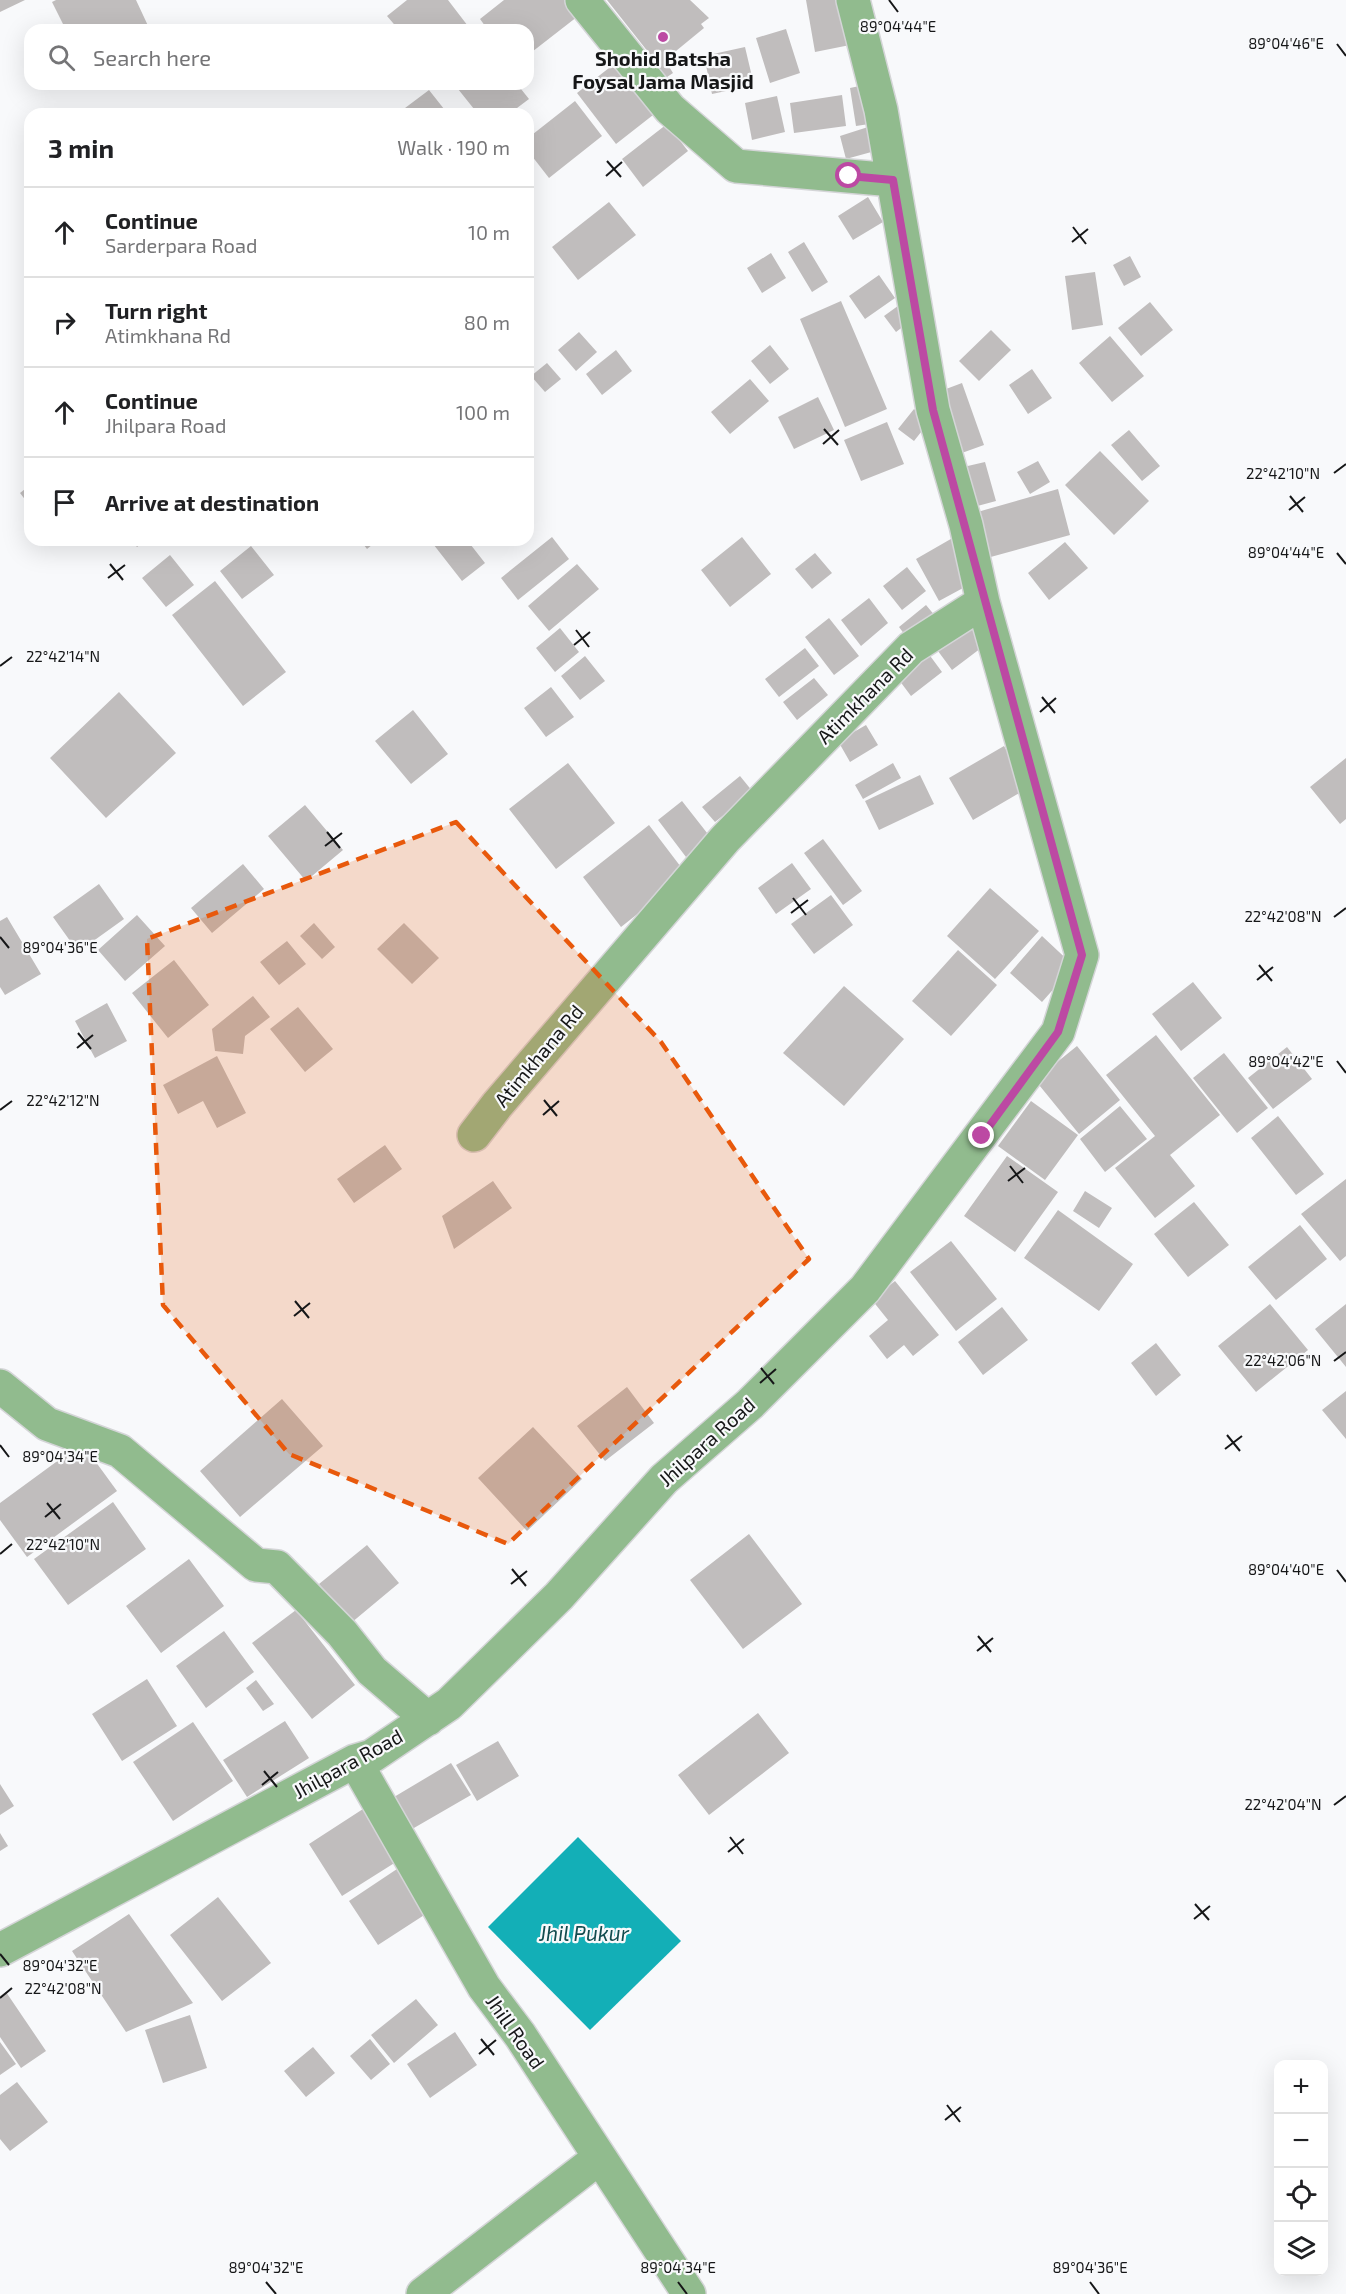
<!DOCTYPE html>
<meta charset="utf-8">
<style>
body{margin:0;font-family:"Exo 2",sans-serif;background:#f6f6f6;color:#202124}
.controls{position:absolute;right:18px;bottom:18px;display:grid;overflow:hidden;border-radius:12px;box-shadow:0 6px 24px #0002}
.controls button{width:54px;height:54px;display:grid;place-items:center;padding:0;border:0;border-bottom:2px solid #e0e0e0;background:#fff;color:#202124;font:30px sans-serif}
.stop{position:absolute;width:18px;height:18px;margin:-14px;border:4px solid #bc49a3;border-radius:50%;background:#fff}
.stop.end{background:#bc49a3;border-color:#fff;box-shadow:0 2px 6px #0008}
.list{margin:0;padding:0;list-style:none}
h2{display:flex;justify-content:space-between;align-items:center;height:78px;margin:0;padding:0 24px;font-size:26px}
h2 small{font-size:20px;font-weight:400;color:#757577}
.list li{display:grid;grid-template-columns:39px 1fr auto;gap:18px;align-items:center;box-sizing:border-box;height:90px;padding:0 24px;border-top:2px solid #e0e0e0}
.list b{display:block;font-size:22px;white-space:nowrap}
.list p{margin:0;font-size:20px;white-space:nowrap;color:#757577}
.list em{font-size:20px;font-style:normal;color:#757577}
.icon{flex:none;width:33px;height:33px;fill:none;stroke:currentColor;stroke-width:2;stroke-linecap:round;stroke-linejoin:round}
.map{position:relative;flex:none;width:1346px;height:2294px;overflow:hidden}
.search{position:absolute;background:#fff;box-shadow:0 6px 24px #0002;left:24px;top:24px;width:510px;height:66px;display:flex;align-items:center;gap:15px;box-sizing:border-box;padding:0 21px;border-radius:18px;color:#757577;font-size:22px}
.panel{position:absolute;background:#fff;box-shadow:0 6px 24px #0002;left:24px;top:108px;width:510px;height:438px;border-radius:18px}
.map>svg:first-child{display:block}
</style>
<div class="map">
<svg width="1346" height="2294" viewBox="0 0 1346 2294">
<rect width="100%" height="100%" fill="#f8f9fb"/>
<path fill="#13afb7" d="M578 1837 681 1941 590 2030 488 1927Z"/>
<path fill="#c0bdbd" d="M0 0H25L0 12Z
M56 0H136L150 30H66L52 2Z
M407 0H448L471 30H399L387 16Z
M504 0H572L582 13 528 55V30H488L480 19Z
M607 0H690L709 18 701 24 704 28 665 60 673 73 655 85 645 69 656 62Z
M806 0H843L850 45 815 52Z
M786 29 800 73 770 83 756 38Z
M745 47 754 85 712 94 704 56Z
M623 57 662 108 616 144 577 93Z
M454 84H517L529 99 509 114H478Z
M869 84 876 123 856 126 850 88Z
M429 90 448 114H397Z
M842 95 846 126 794 133 790 103Z
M777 96 785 132 752 140 745 103Z
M575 101 602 136 549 178 528 151V138Z
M667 124 688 151 643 187 622 159Z
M868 127 875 151 846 159 840 136Z
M868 197 883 222 853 240 838 216Z
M609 202 636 235 578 280 552 247Z
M804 242 828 282 812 292 788 252Z
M771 253 786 278 762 293 747 268Z
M1130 256 1141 277 1124 286 1113 265Z
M1095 272 1103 325 1072 330 1065 276Z
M879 275 895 298 865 319 849 296Z
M841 301 887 409 845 427 800 319Z
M1150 302 1173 330 1141 356 1118 328Z
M902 303 913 319 896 332 884 316Z
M991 330 1011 350 979 381 959 361Z
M579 332 597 352 576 371 558 350Z
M1110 336 1144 376 1112 402 1079 363Z
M770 345 789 369 770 384 751 361Z
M616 350 632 371 602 395 586 374Z
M547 363 561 379 545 392 531 376Z
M1032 369 1052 398 1028 414 1009 385Z
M750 379 769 401 730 434 711 412Z
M962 383 984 445 959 454 938 392Z
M818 397 834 430 794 449 778 417Z
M914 409 929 422 914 441 898 429Z
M887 422 904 464 861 481 844 440Z
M1129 430 1160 466 1142 481 1111 445Z
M1100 451 1149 501 1114 535 1065 485Z
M1038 461 1050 482 1030 494 1017 472Z
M985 462 996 501 970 508 959 468Z
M30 485V506L20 493Z
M1058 489 1070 535 987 558 974 513Z
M956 536 976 581 939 601 916 559Z
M552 537 569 559 518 600 501 578Z
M742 537 771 574 730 607 701 570Z
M131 540H146L137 547Z
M360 540H378L367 549Z
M430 540H467L485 563 462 581Z
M1065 542 1088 568 1049 600 1028 573Z
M251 546 274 575 242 599 220 571Z
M815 553 832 573 812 589 795 569Z
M170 555 194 585 166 607 142 578Z
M577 564 599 589 549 631 528 606Z
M907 567 926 591 902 610 883 586Z
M215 581 286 672 243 706 172 615Z
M869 598 888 623 861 646 841 620Z
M926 605 936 617 908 639 899 627Z
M829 618 859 656 834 675 805 637Z
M972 620 989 642 952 670 935 647Z
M560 628 579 652 555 672 536 648Z
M805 648 819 666 779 697 765 679Z
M928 653 942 672 911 696 896 676Z
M585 656 605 681 580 700 561 676Z
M814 678 828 695 797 720 783 702Z
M551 687 574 717 546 737 524 708Z
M119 692 176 753 106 818 50 758Z
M413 710 448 754 411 784 375 741Z
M866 725 878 745 850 762 838 741Z
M1004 746 1028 788 973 820 949 778Z
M1346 758V819L1340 824 1310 787Z
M568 763 615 823 556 869 509 809Z
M893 763 901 778 863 799 855 785Z
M920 775 934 804 879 830 865 801Z
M740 776 753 792 715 822 702 807Z
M682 801 711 838 686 857 658 820Z
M305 805 343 850 306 881 268 836Z
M649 825 687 875 621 927 583 877Z
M823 839 862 891 843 905 804 853Z
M792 863 811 889 776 914 758 888Z
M243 864 264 889 212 933 191 908Z
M99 884 124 919 78 952 53 917Z
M990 888 1039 931 995 979 947 936Z
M831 895 853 925 814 954 791 924Z
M137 915 165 946 125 981 98 950Z
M7 917 41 974 5 995 0 987V921Z
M314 923 335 947 322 959 300 936Z
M404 923 439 958 412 984 377 949Z
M1042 936 1074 966 1042 1002 1010 973Z
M287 941 306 964 279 985 260 962Z
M958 950 997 985 951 1036 912 1001Z
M174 960 209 1005 168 1038 132 993Z
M1193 982 1222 1018 1181 1051 1152 1014Z
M844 986 904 1039 844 1106 783 1053Z
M253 996 270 1017 245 1036 243 1054 215 1051 212 1029Z
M107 1003 127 1041 95 1058 75 1021Z
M298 1007 333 1049 305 1072 270 1029Z
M1156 1035 1220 1115 1170 1155 1195 1186 1155 1218 1115 1168 1155 1136 1106 1075Z
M1077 1046 1120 1100 1079 1134 1035 1080Z
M1287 1047 1312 1079 1273 1109 1248 1078Z
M1224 1053 1268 1108 1237 1133 1193 1078Z
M217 1056 246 1113 217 1128 203 1101 178 1114 163 1085Z
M1031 1101 1078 1135 1045 1180 998 1146Z
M1120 1106 1147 1139 1105 1172 1080 1139Z
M1278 1116 1324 1174 1296 1195 1251 1138Z
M385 1145 402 1169 354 1203 337 1179Z
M1007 1156 1058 1192 1015 1252 964 1216Z
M1346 1179V1256L1340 1261 1301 1214Z
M493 1181 512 1208 454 1249 442 1216Z
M1085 1191 1112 1208 1099 1228 1073 1211Z
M1194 1202 1229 1245 1188 1277 1154 1234Z
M1058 1210 1133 1264 1099 1311 1024 1258Z
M1300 1225 1327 1259 1276 1300 1248 1267Z
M951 1241 997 1299 956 1331 910 1272Z
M895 1281 939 1335 913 1356 904 1345 887 1359 869 1336 888 1320 872 1300Z
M1270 1304 1308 1350 1256 1392 1218 1346Z
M1346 1304V1367L1315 1329Z
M1002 1307 1028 1340 983 1375 958 1342Z
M1156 1343 1181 1375 1156 1396 1131 1363Z
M627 1387 654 1423 605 1461 577 1426Z
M1346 1391V1439L1322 1410Z
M282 1399 323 1446 240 1517 200 1471Z
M533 1427 582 1479 527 1531 478 1478Z
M82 1443 117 1491 27 1557 0 1520V1503Z
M113 1502 146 1549 68 1605 34 1559Z
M749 1534 802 1604 743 1649 690 1580Z
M367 1545 399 1583 351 1623 319 1584Z
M189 1559 224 1606 161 1653 126 1606Z
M296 1610 355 1685 312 1719 252 1643Z
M224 1631 254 1672 206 1708 176 1666Z
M147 1679 177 1726 122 1761 92 1714Z
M256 1680 274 1704 263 1711 246 1688Z
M758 1713 789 1753 709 1815 678 1775Z
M285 1721 309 1758 247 1797 223 1760Z
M193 1722 233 1781 173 1821 133 1762Z
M498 1741 519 1776 477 1801 456 1765Z
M451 1763 471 1795 407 1832 389 1800Z
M0 1784 14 1806 0 1815Z
M363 1809 396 1862 342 1896 309 1844Z
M0 1833 8 1846 0 1851Z
M403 1865 432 1910 378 1945 349 1901Z
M218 1897 271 1963 222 2001 170 1935Z
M129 1914 193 2003 126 2032 72 1951Z
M6 1992 46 2051 21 2068 0 2037V1996Z
M416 1999 438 2025 394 2063 371 2035Z
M190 2015 207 2068 163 2083 145 2030Z
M455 2032 477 2065 430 2098 407 2064Z
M370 2039 390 2064 371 2080 350 2056Z
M0 2042 16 2064 0 2075Z
M313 2047 335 2073 306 2097 284 2071Z
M17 2082 48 2122 10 2151 0 2139V2095Z"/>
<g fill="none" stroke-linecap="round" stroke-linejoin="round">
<g stroke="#d4d5d7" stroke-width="36">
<path id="tertiary" d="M582 0 670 109 736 166 893 180
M474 1135 497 1105 725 839 911 648 983 602 966 525 933 410 881 110 853 0
M0 1386 47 1424 120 1451 256 1565 277 1567 342 1633 372 1671 428 1719
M355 1761 484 1987 520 2035 689 2294
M0 1950 355 1761 372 1756 449 1704 559 1596 664 1479 750 1404 865 1289 1058 1032 1082 955 983 602
M423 2294 599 2158"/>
</g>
<use href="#tertiary" stroke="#91bb8e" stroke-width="33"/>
</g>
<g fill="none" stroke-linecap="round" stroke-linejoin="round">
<path stroke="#bc49a3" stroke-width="8" d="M849 176 893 180 933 410 1082 955 1058 1032 982 1136"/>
</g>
<path fill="#e8590c" fill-opacity="0.2" stroke="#e8590c" stroke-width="4.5" stroke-dasharray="12 8" stroke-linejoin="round" d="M456 822 661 1042 809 1259 508 1544 289 1454 163 1305 147 939Z"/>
<path fill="none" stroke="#161718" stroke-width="2" d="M889 0 898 12M1337 44 1346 56M607 161 621 177M606 176 622 162M1073 227 1086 244M1072 242 1088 229M824 429 838 445M823 444 839 430M1334 473 1346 464M1290 496 1303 512M1289 510 1305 497M1337 553 1346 564M110 564 123 580M108 578 125 565M576 630 589 647M574 645 590 632M0 666 12 657M1042 697 1055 713M1040 712 1056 698M327 832 340 848M325 846 342 833M793 898 806 915M791 913 808 900M1334 917 1346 908M0 937 9 948M1259 965 1272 981M1257 980 1273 967M78 1033 91 1049M77 1048 93 1035M1337 1061 1346 1073M544 1100 557 1116M0 1110 12 1101M543 1115 559 1101M1010 1166 1023 1183M1008 1181 1025 1168M295 1301 309 1318M294 1316 310 1303M1334 1361 1346 1352M761 1368 774 1384M760 1383 776 1369M1227 1435 1240 1451M0 1445 9 1457M1225 1449 1242 1436M47 1503 60 1519M45 1517 61 1504M0 1554 12 1544M512 1569 526 1586M1337 1570 1346 1582M511 1584 527 1571M978 1636 991 1652M977 1651 993 1638M264 1771 277 1787M262 1785 278 1772M1334 1805 1346 1796M730 1837 743 1854M728 1852 744 1839M1195 1904 1209 1920M1194 1919 1210 1906M0 1954 9 1965M0 1998 12 1988M481 2039 494 2055M479 2054 496 2040M947 2105 960 2122M945 2120 961 2107M266 2282 276 2294M678 2282 687 2294M1090 2282 1099 2294"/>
<circle fill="#bc49a3" stroke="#f8f9fb" stroke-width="2" cx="663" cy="37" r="6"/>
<g text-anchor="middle" stroke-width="4.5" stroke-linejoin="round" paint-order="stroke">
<g font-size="20" font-weight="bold" fill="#161718" stroke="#f8f9fb">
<text x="663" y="66">Shohid Batsha<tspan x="663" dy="23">Foysal Jama Masjid</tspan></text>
</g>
<g font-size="20" fill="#161718" stroke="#f8f9fb">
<text transform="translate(865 696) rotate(-45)" y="7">Atimkhana Rd</text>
<text transform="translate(539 1056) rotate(-50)" y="7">Atimkhana Rd</text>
<text transform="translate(707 1442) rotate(-42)" y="7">Jhilpara Road</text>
<text transform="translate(348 1764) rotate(-29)" y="7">Jhilpara Road</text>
<text transform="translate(515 2032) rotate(55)" y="7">Jhill Road</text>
</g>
<g font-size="21" font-style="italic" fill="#124c4f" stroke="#f8f9fb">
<text x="584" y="1941">Jhil Pukur</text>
</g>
</g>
<g font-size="15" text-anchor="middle" fill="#161718" stroke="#f8f9fb" stroke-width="4.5" stroke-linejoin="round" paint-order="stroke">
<text x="898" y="32">89°04'44"E</text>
<text x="1286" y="49">89°04'46"E</text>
<text x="1283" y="479">22°42'10"N</text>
<text x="1286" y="558">89°04'44"E</text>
<text x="63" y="662">22°42'14"N</text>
<text x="1283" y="922">22°42'08"N</text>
<text x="60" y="953">89°04'36"E</text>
<text x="1286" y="1067">89°04'42"E</text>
<text x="63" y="1106">22°42'12"N</text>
<text x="1283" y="1366">22°42'06"N</text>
<text x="60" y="1462">89°04'34"E</text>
<text x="63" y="1550">22°42'10"N</text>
<text x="1286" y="1575">89°04'40"E</text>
<text x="1283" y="1810">22°42'04"N</text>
<text x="60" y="1971">89°04'32"E</text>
<text x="63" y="1994">22°42'08"N</text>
<text x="266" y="2273">89°04'32"E</text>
<text x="678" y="2273">89°04'34"E</text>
<text x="1090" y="2273">89°04'36"E</text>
</g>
</svg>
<div class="controls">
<button>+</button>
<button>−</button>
<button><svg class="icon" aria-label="locate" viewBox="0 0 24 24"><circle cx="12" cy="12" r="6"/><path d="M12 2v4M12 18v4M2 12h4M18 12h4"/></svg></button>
<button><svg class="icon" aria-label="layers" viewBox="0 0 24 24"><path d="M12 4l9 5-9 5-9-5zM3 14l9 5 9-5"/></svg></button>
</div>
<div class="stop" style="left:849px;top:176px"></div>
<div class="stop end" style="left:982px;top:1136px"></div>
<div class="search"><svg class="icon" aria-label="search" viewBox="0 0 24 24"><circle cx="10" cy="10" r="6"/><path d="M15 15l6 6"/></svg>Search here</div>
<section class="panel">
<h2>3 min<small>Walk · 190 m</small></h2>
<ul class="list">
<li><svg class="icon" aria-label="ahead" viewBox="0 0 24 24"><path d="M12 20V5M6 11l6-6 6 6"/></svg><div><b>Continue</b><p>Sarderpara Road</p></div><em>10 m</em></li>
<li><svg class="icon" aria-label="right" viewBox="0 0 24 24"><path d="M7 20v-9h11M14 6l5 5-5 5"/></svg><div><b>Turn right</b><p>Atimkhana Rd</p></div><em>80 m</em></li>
<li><svg class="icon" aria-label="ahead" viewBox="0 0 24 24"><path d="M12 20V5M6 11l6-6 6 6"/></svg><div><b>Continue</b><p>Jhilpara Road</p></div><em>100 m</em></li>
<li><svg class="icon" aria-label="arrive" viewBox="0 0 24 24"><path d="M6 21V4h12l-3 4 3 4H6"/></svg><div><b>Arrive at destination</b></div></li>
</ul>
</section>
</div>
